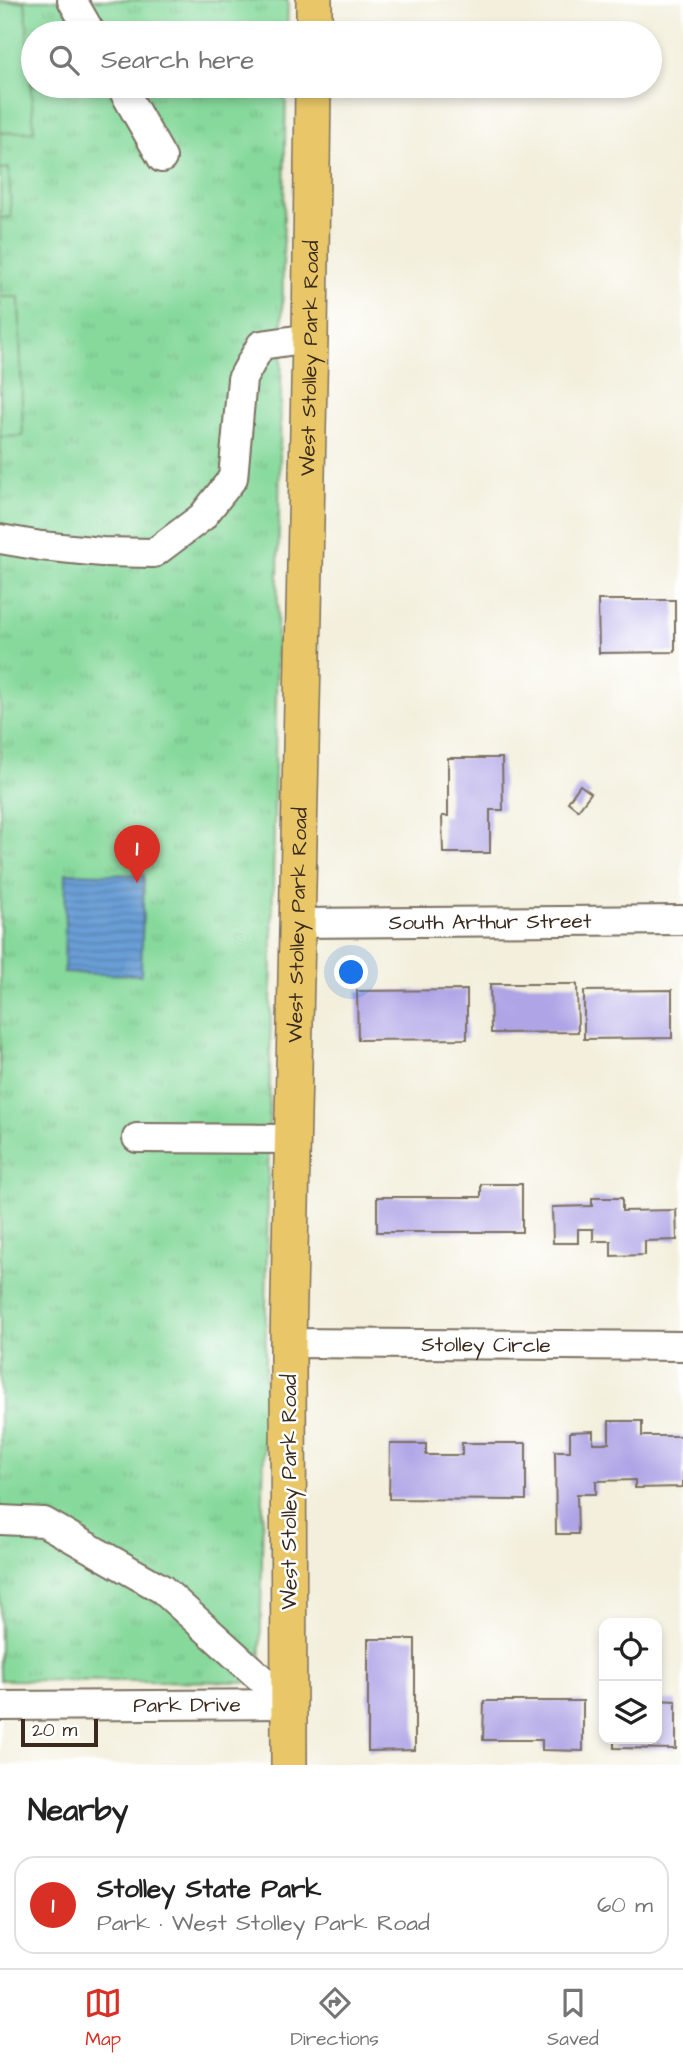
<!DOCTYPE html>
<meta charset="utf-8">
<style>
body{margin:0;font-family:"Architects Daughter",sans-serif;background:#f6f6f6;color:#222}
.controls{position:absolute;right:21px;bottom:21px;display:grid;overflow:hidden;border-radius:14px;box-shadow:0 4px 10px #0003}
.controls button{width:63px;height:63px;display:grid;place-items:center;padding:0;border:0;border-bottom:2px solid #e0e0e0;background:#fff;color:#222;font:35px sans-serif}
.scale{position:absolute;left:21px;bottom:18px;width:77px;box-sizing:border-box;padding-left:7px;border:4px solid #3b2a1e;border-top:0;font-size:19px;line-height:24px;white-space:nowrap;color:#3b2a1e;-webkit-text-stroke:5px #fff;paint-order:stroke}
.you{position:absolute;left:352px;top:973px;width:24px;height:24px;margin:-18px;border:5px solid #fff;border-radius:50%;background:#1a73e8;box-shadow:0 0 0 10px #1a73e833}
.badge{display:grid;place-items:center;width:46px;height:46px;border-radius:50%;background:#d93025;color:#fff;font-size:23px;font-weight:700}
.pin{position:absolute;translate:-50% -58px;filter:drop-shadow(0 2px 4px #0008)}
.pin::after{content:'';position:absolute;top:37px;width:24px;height:21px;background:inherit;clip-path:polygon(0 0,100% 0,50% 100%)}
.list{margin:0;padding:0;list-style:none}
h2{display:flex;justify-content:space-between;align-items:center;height:91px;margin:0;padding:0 28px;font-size:30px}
h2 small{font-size:23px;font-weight:400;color:#767676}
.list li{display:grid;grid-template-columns:46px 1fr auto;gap:21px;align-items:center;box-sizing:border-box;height:98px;margin:0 14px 14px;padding:0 14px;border:2px solid #e0e0e0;border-radius:21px}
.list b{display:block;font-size:26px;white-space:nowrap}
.list p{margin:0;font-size:23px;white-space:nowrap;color:#767676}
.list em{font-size:23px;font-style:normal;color:#767676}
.icon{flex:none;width:38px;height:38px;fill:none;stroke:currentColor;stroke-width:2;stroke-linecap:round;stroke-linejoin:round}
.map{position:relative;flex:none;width:683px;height:1765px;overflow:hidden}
.search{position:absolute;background:#fff;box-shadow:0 4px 10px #0003;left:21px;right:21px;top:21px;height:77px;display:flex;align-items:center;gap:18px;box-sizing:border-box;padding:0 24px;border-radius:38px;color:#767676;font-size:26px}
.sheet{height:203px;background:#fff}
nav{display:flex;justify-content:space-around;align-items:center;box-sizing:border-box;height:98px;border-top:2px solid #e0e0e0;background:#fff;font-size:19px;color:#767676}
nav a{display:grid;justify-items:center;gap:4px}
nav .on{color:#d93025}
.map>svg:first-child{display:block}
</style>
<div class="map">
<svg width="683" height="1765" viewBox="0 0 683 1765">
<defs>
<pattern id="grass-tufts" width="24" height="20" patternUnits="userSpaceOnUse" patternTransform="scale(1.75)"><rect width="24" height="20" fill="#86d99b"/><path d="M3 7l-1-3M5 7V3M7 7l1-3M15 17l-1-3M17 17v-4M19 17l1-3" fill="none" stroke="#75ba85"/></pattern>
<pattern id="water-rules" width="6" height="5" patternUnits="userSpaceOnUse" patternTransform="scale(1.75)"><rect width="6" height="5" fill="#699ed6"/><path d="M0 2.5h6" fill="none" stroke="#5881ad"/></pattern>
</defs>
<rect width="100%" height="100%" fill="#fff"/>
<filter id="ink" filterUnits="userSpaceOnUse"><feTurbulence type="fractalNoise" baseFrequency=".0143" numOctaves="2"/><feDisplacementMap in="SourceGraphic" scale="14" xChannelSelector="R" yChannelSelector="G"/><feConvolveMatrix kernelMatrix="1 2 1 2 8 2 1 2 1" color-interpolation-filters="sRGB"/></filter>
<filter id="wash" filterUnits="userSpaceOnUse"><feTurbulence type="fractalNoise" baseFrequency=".00686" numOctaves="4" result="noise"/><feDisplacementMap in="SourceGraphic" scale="28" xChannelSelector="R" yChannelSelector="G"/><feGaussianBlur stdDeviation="1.57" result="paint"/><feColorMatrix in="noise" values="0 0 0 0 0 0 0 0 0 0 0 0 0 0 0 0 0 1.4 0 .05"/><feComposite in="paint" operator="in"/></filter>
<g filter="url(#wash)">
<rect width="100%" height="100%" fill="#f3efdc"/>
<path fill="url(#grass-tufts)" stroke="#60825c" stroke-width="2" d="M0 0H288L287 33H33V86H286L260 1682 0 1680Z"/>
<path fill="#86d99b" stroke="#60825c" stroke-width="2" d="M25 1 34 131 0 133V3Z
M9 168 11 217 0 218V169Z
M0 297H19L23 436 0 437Z"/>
<path fill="url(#water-rules)" stroke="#52647a" stroke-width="2" d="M66 873 144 875 141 975 64 973Z"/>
<g id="blocks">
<path fill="#afa4e6" d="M598 600H675V652L599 653Z
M448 758H502L503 810H490V853H443L442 816H448Z
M580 785 591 793 578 810 568 802Z
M490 984H577L578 1032 491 1033Z
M467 990V1039L358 1040 357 991Z
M672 990V1038L584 1039V991Z
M481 1184H522V1232H377V1197H481Z
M592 1198H622V1211L676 1210 677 1240 645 1241V1255L611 1256V1241H593V1229H578V1243H553L552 1207 592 1206Z
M609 1421H642V1436H683V1487L635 1488V1480L596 1481V1494H577L578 1534H556L555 1451H570V1432L593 1431V1443H609Z
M462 1443H526V1500L389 1499 390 1444H426V1455H462Z
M368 1639H415V1750L368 1751Z
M657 1700 676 1701V1749L614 1748V1739H657Z
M484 1701H583V1751L542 1750V1740H483Z"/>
</g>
</g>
<g filter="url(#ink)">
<use href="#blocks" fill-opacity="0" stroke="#7b6f60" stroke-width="2"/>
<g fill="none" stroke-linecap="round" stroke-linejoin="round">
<g stroke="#7b6f60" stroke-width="32">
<g id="minor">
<path d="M72 0 91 33"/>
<path d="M121 86 162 158"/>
<path d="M0 539 41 546 102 552 154 553 202 517 233 478 242 379 261 345 310 338"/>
<path id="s1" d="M296 923 683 920"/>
<path d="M137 1138 291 1139"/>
<path id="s2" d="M288 1343 683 1346"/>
<path d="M0 1520 44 1522 162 1589 289 1704"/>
<path id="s3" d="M0 1706 289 1704"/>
</g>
</g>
<g stroke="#7b6f60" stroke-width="38">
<g id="major">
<path d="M314 33V0"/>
<path id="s4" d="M289 1765 288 1343 310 338 313 86"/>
</g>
</g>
<use href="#minor" stroke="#fff" stroke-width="28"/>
<use href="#major" stroke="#e9c769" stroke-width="35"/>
</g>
</g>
<g text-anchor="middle" stroke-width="5" stroke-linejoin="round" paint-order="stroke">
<g font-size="21" fill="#3b2a1e" stroke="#fff">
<text dy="7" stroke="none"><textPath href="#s4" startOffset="1407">West Stolley Park Road</textPath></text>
<text dy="7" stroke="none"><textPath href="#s1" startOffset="194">South Arthur Street</textPath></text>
<text dy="7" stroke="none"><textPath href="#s4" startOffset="840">West Stolley Park Road</textPath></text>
<text dy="7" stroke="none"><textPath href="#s2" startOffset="198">Stolley Circle</textPath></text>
<text transform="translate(289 1492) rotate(-90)" y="7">West Stolley Park Road</text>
<text dy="7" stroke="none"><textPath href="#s3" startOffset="187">Park Drive</textPath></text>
</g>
</g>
</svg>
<div class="controls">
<button><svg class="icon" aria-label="locate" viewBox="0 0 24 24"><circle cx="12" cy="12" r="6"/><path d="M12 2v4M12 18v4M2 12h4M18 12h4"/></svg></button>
<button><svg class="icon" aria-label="layers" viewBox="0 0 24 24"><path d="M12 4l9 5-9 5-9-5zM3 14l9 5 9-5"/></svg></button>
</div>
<div class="scale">20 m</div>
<div class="you"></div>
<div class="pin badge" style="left:137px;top:883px">1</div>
<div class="search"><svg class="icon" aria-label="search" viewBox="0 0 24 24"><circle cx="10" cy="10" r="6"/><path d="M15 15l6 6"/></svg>Search here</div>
</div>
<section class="sheet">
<h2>Nearby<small></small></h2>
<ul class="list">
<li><span class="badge">1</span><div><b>Stolley State Park</b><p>Park · West Stolley Park Road</p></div><em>60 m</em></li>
</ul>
</section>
<nav>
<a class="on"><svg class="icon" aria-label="map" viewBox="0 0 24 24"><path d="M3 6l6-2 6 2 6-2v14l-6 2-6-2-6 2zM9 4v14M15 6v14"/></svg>Map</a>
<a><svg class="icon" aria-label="directions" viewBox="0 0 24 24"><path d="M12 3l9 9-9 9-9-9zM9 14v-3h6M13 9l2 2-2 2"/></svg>Directions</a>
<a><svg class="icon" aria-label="saved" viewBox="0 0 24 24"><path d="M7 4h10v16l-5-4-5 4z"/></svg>Saved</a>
</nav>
